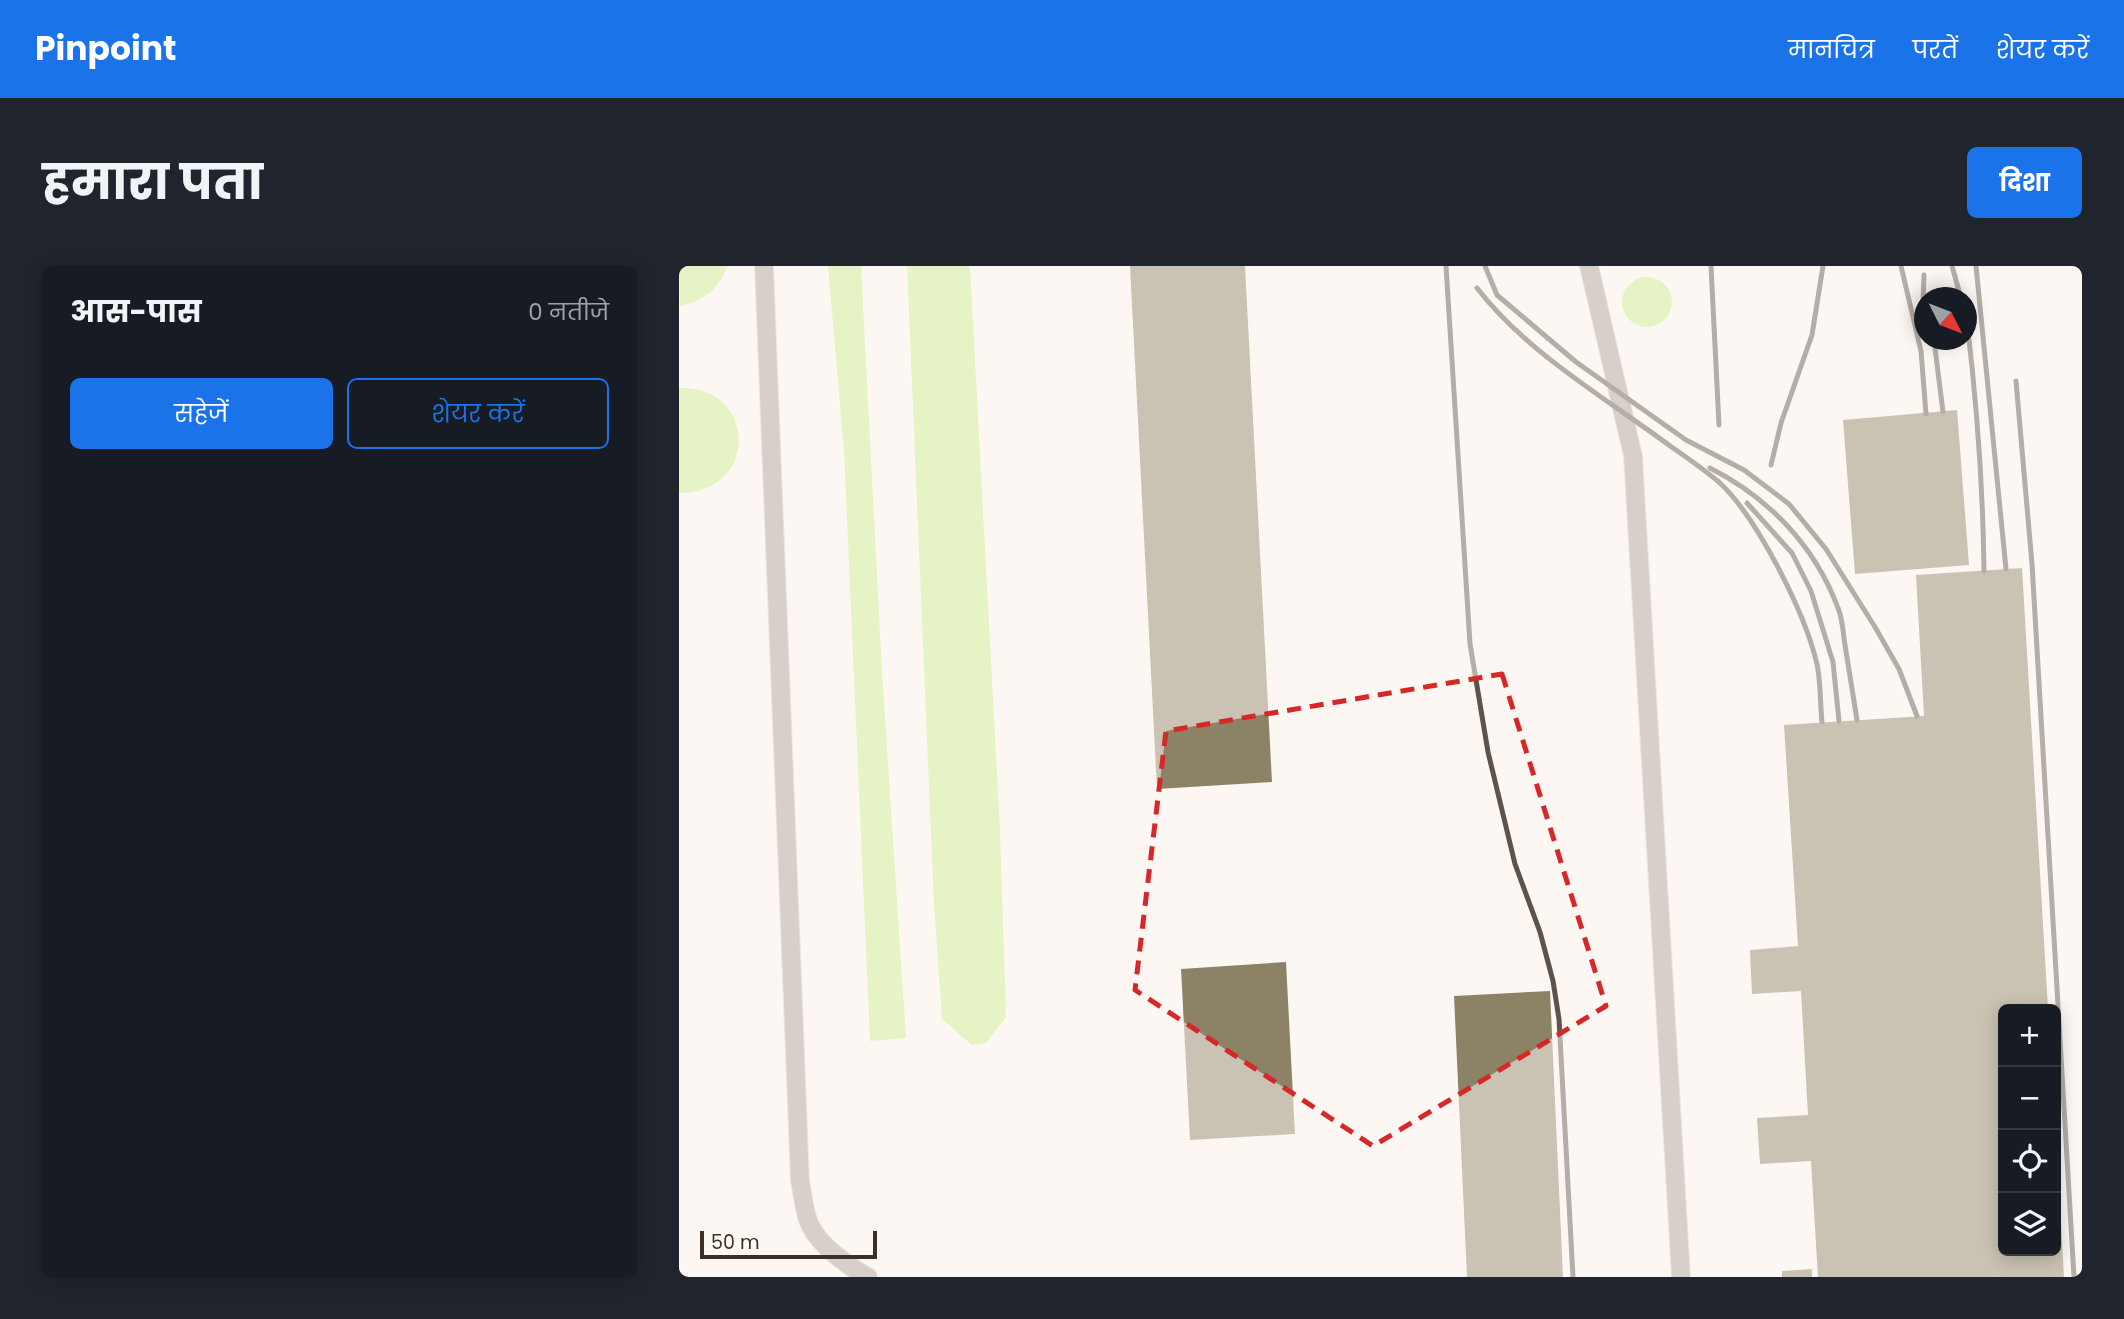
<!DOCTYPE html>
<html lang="hi">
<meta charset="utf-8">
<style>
body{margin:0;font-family:Poppins,"Noto Sans Devanagari",sans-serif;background:#20242c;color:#f1f3f6}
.controls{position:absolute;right:21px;bottom:21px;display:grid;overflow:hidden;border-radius:10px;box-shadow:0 4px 18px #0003}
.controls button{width:63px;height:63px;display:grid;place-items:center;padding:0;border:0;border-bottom:2px solid #363941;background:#171b24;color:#f1f3f6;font:35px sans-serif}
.compass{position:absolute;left:1235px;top:21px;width:63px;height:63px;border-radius:50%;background:#171b24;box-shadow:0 4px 18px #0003;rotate:132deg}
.scale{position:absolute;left:21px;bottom:18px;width:177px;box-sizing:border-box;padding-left:7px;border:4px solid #3b3028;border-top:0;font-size:19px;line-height:24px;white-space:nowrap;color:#3b3028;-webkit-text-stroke:5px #fdf7f3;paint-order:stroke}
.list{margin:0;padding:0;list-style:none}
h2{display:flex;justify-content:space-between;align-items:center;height:91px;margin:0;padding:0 28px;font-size:30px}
h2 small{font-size:23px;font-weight:400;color:#9ea1a6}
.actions{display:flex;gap:14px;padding:21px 28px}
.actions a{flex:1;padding:16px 0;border:2px solid #1a73e8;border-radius:10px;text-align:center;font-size:24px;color:#1a73e8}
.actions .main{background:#1a73e8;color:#fff}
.icon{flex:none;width:38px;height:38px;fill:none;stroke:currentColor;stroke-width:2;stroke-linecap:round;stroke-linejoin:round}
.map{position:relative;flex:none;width:1403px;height:1011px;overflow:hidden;border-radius:10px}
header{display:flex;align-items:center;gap:42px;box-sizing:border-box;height:98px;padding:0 35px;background:#1a73e8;color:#fff}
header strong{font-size:33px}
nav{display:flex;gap:38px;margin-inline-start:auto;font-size:24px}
.intro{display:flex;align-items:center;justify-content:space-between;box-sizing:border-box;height:168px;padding:0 42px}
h1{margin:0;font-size:49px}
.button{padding:18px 32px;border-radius:10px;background:#1a73e8;color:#fff;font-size:24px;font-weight:700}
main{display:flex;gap:42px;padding:0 42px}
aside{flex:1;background:#171b24;border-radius:10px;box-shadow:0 4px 18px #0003}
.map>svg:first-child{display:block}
</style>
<header>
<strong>Pinpoint</strong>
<nav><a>मानचित्र</a><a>परतें</a><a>शेयर करें</a></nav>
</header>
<div class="intro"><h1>हमारा पता</h1><a class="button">दिशा</a></div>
<main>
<aside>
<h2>आस-पास<small>0 नतीजे</small></h2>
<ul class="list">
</ul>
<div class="actions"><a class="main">सहेजें</a><a>शेयर करें</a></div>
</aside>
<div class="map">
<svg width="1403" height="1011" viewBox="0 0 1403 1011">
<rect width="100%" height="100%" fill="#fdf7f3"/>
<path fill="#c9ed8e" d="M0 0H48C40 23 25 35 1 40Z
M149 0H182L203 406 227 772 191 775 165 185Z
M228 0H291L321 565 327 751 307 777 293 779 263 753 255 639Z
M943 36a25 25 0 1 1 50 0a25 25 0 1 1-50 0Z
M0 122C79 119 80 228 0 227Z"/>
<path fill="#8c8367" d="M451 0H566L593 516 478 523Z
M1278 144 1290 299 1176 308 1164 154Z
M1343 302 1369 743H1324V985H1377V903L1379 902 1385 1011H1139L1132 895 1081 898 1078 852 1129 849 1122 725 1073 728 1071 684 1119 680 1105 459 1245 450 1237 309Z
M607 696 616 868 511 874 502 703Z
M871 725 884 1011H788L775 730Z
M1133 1003V1011H1103V1005Z"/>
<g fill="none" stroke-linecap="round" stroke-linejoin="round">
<g stroke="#dad3ce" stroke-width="20">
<path id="minor" d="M85 0 121 915C124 929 125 947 131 959 140 979 170 1001 189 1011
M910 0 954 190 1002 1011"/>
</g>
<use href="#minor" stroke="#ac9c9a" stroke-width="18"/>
<path stroke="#5d534c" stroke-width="5" d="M767 0 791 378 809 486 836 598 861 666 874 715 880 753 894 1011
M806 0 818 29 897 96 1007 174 1065 204 1110 238 1147 283 1196 361 1220 403 1238 450
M1032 0 1040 159
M1222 0 1242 85 1247 148
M1273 0 1282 32
M1297 0 1327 303
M798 22C849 88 927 132 994 182 1010 193 1027 205 1041 217 1079 253 1126 347 1138 398 1142 417 1141 438 1143 456
M1288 56C1298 139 1304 221 1305 305
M1243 65 1245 9
M1255 74 1264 146
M1337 115 1353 298 1395 1011
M1092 199 1102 157 1133 69 1144 0
M1031 202C1090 232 1136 280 1159 342 1164 354 1164 367 1166 379 1170 404 1174 429 1178 454
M1068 237 1113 287 1132 325 1154 396 1160 455"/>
</g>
<path d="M0 0H1403V1011H0ZM823 408 927 740 694 880 456 724 487 465Z" fill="#fdf7f3" fill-opacity=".55" fill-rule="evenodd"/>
<path fill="none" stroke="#d62828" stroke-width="5" stroke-dasharray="14 9" stroke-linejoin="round" d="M823 408 927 740 694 880 456 724 487 465Z"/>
</svg>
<div class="controls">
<button>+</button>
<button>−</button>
<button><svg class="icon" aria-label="locate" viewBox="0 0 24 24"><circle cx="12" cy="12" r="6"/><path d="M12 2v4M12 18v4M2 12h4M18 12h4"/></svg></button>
<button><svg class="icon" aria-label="layers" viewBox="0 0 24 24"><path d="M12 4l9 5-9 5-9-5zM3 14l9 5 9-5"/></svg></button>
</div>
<svg class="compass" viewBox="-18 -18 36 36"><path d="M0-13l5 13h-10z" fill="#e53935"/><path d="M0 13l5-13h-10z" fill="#9ea1a6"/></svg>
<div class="scale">50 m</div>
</div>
</main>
